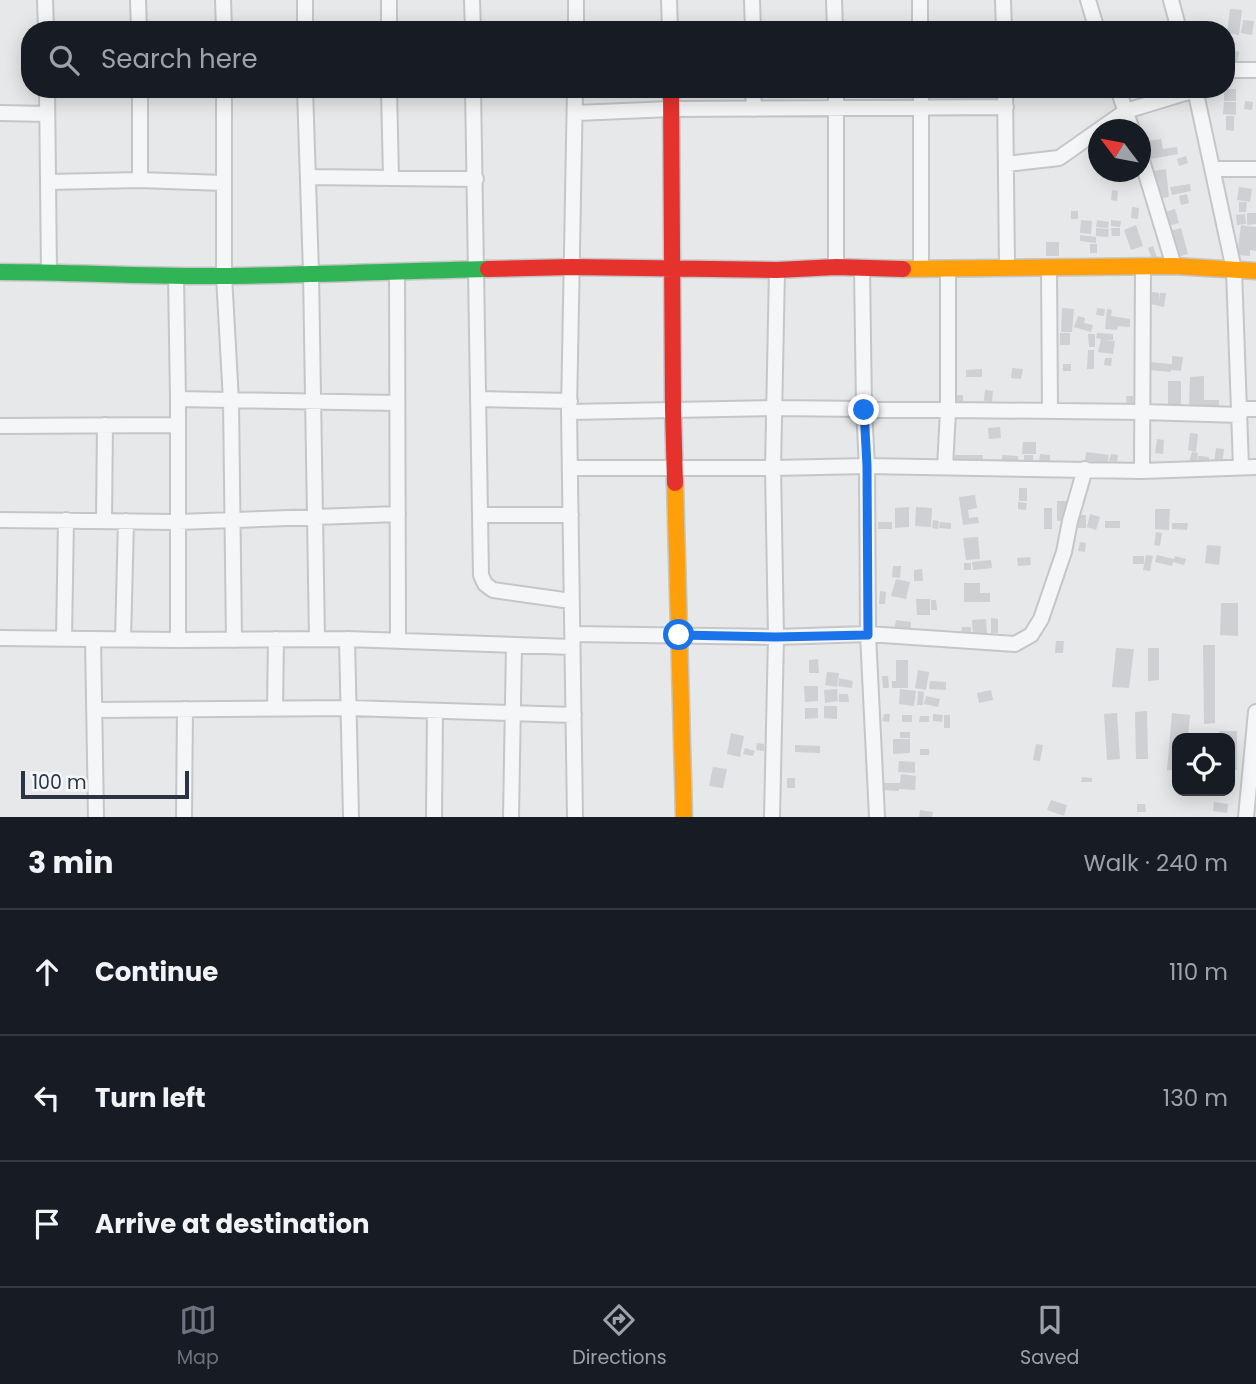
<!DOCTYPE html>
<meta charset="utf-8">
<style>
body{margin:0;font-family:Poppins,sans-serif;background:#20242c;color:#f1f3f6}
.controls{position:absolute;right:21px;bottom:21px;display:grid;overflow:hidden;border-radius:14px;box-shadow:0 4px 18px #0003}
.controls button{width:63px;height:63px;display:grid;place-items:center;padding:0;border:0;border-bottom:2px solid #363941;background:#171b24;color:#f1f3f6;font:35px sans-serif}
.compass{position:absolute;left:1088px;top:119px;width:63px;height:63px;border-radius:50%;background:#171b24;box-shadow:0 4px 18px #0003;rotate:302deg}
.scale{position:absolute;left:21px;bottom:18px;width:168px;box-sizing:border-box;padding-left:7px;border:4px solid #2b3445;border-top:0;font-size:19px;line-height:24px;white-space:nowrap;color:#2b3445;-webkit-text-stroke:5px #f4f6f9;paint-order:stroke}
.stop{position:absolute;width:21px;height:21px;margin:-16px;border:5px solid #1a73e8;border-radius:50%;background:#fff}
.stop.end{background:#1a73e8;border-color:#fff;box-shadow:0 2px 7px #0008}
.list{margin:0;padding:0;list-style:none}
h2{display:flex;justify-content:space-between;align-items:center;height:91px;margin:0;padding:0 28px;font-size:30px}
h2 small{font-size:23px;font-weight:400;color:#9ea1a6}
.list li{display:grid;grid-template-columns:46px 1fr auto;gap:21px;align-items:center;box-sizing:border-box;height:126px;padding:0 28px;border-top:2px solid #363941}
.list b{display:block;font-size:26px;white-space:nowrap}
.list em{font-size:23px;font-style:normal;color:#9ea1a6}
.icon{flex:none;width:38px;height:38px;fill:none;stroke:currentColor;stroke-width:2;stroke-linecap:round;stroke-linejoin:round}
.map{position:relative;flex:none;width:1256px;height:817px;overflow:hidden}
.search{position:absolute;background:#171b24;box-shadow:0 4px 18px #0003;left:21px;right:21px;top:21px;height:77px;display:flex;align-items:center;gap:18px;box-sizing:border-box;padding:0 24px;border-radius:28px;color:#9ea1a6;font-size:26px}
.sheet{height:469px;background:#171b24}
nav{display:flex;justify-content:space-around;align-items:center;box-sizing:border-box;height:98px;border-top:2px solid #363941;background:#171b24;font-size:19px;color:#9ea1a6}
nav a{display:grid;justify-items:center;gap:4px}
nav .on{color:#6c737f}
.map>svg:first-child{display:block}
</style>
<div class="map">
<svg width="1256" height="817" viewBox="0 0 1256 817">
<rect width="100%" height="100%" fill="#e6e8ea"/>
<path fill="#ced0d3" d="M1230 9 1242 10 1239 35 1227 33Z
M1243 20 1254 21 1252 35 1241 33Z
M1227 49 1239 52 1236 69 1226 67Z
M1224 89H1236V101H1224Z
M1245 101 1253 102 1252 110 1244 109Z
M1224 102H1236V115L1223 114Z
M1226 116H1234V131L1226 130Z
M1161 139 1163 149 1177 147 1178 154 1151 159 1148 141Z
M1186 156 1188 163 1179 166 1177 159Z
M1166 169 1169 197 1156 199 1153 171Z
M1190 184 1191 191 1172 195 1170 187Z
M1239 187 1252 189 1250 202 1237 200Z
M1112 190 1118 191 1117 201 1111 200Z
M1187 194 1189 203 1181 205 1179 196Z
M1239 202H1247L1246 212H1239Z
M1132 207 1139 208 1138 219 1131 218Z
M1175 209 1179 223 1165 227 1161 213Z
M1071 211H1078V219H1071Z
M1247 213H1256V224L1247 225Z
M1245 214 1246 224 1237 225 1236 215Z
M1081 220 1092 221 1091 234 1080 233Z
M1097 220 1109 222 1108 228 1096 227Z
M1111 220 1121 221 1120 227 1111 226Z
M1136 225 1143 246 1131 250 1124 230Z
M1241 225 1247 226V228V226L1256 227V251L1250 250V256L1237 255Z
M1096 228 1109 229 1108 237 1096 236Z
M1111 228H1120V236H1112Z
M1181 228 1188 254 1174 258 1167 232Z
M1080 235 1096 237V243L1080 241Z
M1046 242H1059V256H1046Z
M1090 244H1097V253H1090Z
M1153 246 1157 257 1152 259 1148 248Z
M1152 292 1159 293V301L1160 293H1166L1164 307 1151 304Z
M1062 308 1074 309 1072 332H1061Z
M1097 308 1105 309 1104 316 1096 315Z
M1107 309 1112 310 1111 316 1130 319V327L1118 326 1117 330 1105 329Z
M1078 316 1085 318 1084 323 1093 325 1091 332 1074 327Z
M1060 333H1070V345H1060Z
M1097 333 1113 334V340H1105L1115 341 1113 354 1098 352 1101 339 1096 338Z
M1088 334H1095V347H1089Z
M1088 350H1094V369H1087Z
M1172 356 1183 357 1181 371 1171 370V372L1148 370 1149 362 1172 364Z
M1105 358H1112L1111 366 1104 365Z
M1063 364H1071V371H1063Z
M1012 368 1023 369 1021 379 1011 378Z
M982 369V377H966V370Z
M1204 376V400H1219V409H1189L1190 377Z
M1168 381H1181V408H1168Z
M985 390 993 391 992 402 984 401Z
M955 395H963V411H956Z
M1126 396H1133V408H1127Z
M1000 427 1001 438 989 439 988 428Z
M1190 433 1198 434 1196 452 1188 450Z
M1157 439 1164 440 1163 454 1155 453Z
M1023 442H1036V454H1022Z
M1216 448 1224 449 1222 465 1214 464Z
M1086 452 1109 455 1107 464 1085 460Z
M1192 452 1198 453 1196 464 1189 462Z
M1040 454 1050 455V463L1039 462Z
M1111 454 1118 455 1117 462 1109 461Z
M955 455H983L982 463 955 462Z
M1002 455 1018 456V462L1002 461Z
M1024 455H1033V461L1024 462Z
M1198 456 1209 457V464H1197Z
M1019 488H1027V501H1019Z
M975 495 977 508 968 510 969 518 978 517 979 523 963 525 959 497Z
M1057 501H1069L1070 520 1057 521Z
M1018 502 1027 503 1026 510 1018 509Z
M909 507V527L895 528V508Z
M916 507 932 508 931 527 915 526Z
M1044 508H1052V529H1044Z
M1155 509H1170L1169 530 1155 529Z
M1090 514 1100 517 1096 530 1087 527Z
M1073 515H1086V528H1073Z
M933 520 939 521 938 529 932 528Z
M1105 521H1120V528H1105Z
M878 522H892V529H878Z
M940 522 951 523V529L939 528Z
M1172 523H1188L1187 530 1172 529Z
M1156 532 1162 533 1160 546 1154 545Z
M978 537 980 559 966 560 963 538Z
M1080 542 1086 543 1085 552 1078 551Z
M1207 545 1221 546 1219 565 1205 563Z
M1146 555 1153 556 1150 571 1143 570Z
M1157 555 1174 559 1175 556 1186 559 1184 565 1173 562 1172 566 1155 562Z
M1133 556H1144V564H1133Z
M1030 557 1031 565 1018 566 1017 558Z
M991 560 992 568 973 570 972 562Z
M964 563H971V570H964Z
M893 566H901L900 578 892 577Z
M922 569 923 581H914V570Z
M896 579 910 582 906 599 891 596Z
M964 583H980V593H990V602H964Z
M880 591 886 592 885 604H879Z
M916 599H930V615H917Z
M931 600H936L937 610H931Z
M1221 603H1238V636L1220 635Z
M991 618 998 619V633H991Z
M986 619 987 633 973 634 972 620Z
M896 620 911 622 910 633 894 631Z
M962 627H971V634H961Z
M1056 641H1064L1063 653H1055Z
M1203 645H1215V723L1204 724Z
M1116 648 1134 649 1129 688 1112 687Z
M1148 648H1159V680L1148 681Z
M818 659 819 673H809V660Z
M896 660H908V688H892V681H896Z
M918 670 929 672 926 690 915 688Z
M827 672 839 673 837 687 825 685Z
M882 676H888L889 688H883Z
M839 678 853 681 852 688 838 686Z
M930 681 946 682V690L929 689Z
M804 686H818V701L805 702Z
M837 689 838 701 825 703 824 690Z
M900 689 916 691 914 706 899 704Z
M991 690 993 700 979 703 977 693Z
M918 691 924 692 923 705H917Z
M839 694H848L849 702H839Z
M926 696 940 699 938 707 924 704Z
M824 706H837V719L824 718Z
M805 708H818V718L805 719Z
M1147 711 1148 759H1136L1135 712Z
M1117 713 1120 759 1107 760 1104 714Z
M1172 713 1190 715 1188 738H1177V771L1167 770Z
M884 714H890L889 722 882 721Z
M933 714 943 715 942 722 933 721Z
M902 715H912V722H902Z
M944 715H950V728H944Z
M920 716H929V722H919Z
M1219 731H1237V770H1230V738H1219Z
M900 732H910V738H900Z
M731 733 744 736 740 757 727 754Z
M893 739H910V753L893 754Z
M757 743 764 744V751L756 750Z
M1036 744 1043 745 1040 761 1033 760Z
M795 745 820 746V753L795 752Z
M745 748 755 751 753 756 743 754Z
M920 749H929V755H920Z
M899 761 915 762V773L898 772Z
M713 767 727 769 723 788 709 786Z
M901 774 916 776 915 790 899 789V791L884 790V783H900Z
M1082 777 1092 778V782H1081Z
M787 778H795V788H787Z
M1051 800 1067 805 1064 816 1047 810Z
M1214 802 1228 804 1227 813 1213 811Z
M1137 804H1145L1146 812H1137Z
M920 810 933 812 932 817H919Z"/>
<g fill="none" stroke-linecap="round" stroke-linejoin="round">
<g stroke="#c4c6c8" stroke-width="18">
<path id="street" d="M45 0 46 30
M138 0 139 30
M223 0 224 30
M472 0 473 30
M669 0 670 30
M752 0 753 30
M834 0 835 30
M920 0V30
M1003 0 1004 30
M1088 0 1097 30
M1171 0 1179 30
M305 30V0
M389 30V0
M576 30V0
M1226 70H1256
M47 89 49 272
M140 89V180
M224 89V276L231 401 234 640
M305 89 311 273 317 639
M389 89 391 178
M473 89 481 575 485 584 493 590 571 601
M753 89 754 109
M1005 89 1007 267
M1118 89 1132 130
M1195 89 1234 270 1241 467
M0 113 47 114
M576 113 671 109 1006 107
M1140 154 1174 266
M1006 164 1059 158 1126 111 1195 90
M1213 169H1256
M309 177 476 179
M49 182 140 180 223 183
M836 267V89
M1049 267 1050 411
M862 268 864 410 867 466 868 634 877 817
M921 269V89
M397 271 398 641
M176 276 178 399V640
M178 399 397 403
M478 399 570 401
M1239 409H1256
M569 412 774 408 1143 412 1240 415
M0 426 177 425
M945 467 948 411V268
M571 468H773L867 466 1142 471 1256 467
M1142 471 1143 266
M481 515H571
M0 520 177 522 398 514
M104 520 105 425
M572 634 776 637 868 634 1015 644 1031 635 1041 619 1064 552 1070 521 1085 469
M0 638 178 640 347 639 572 647
M64 639 66 520
M93 639 96 817
M123 639 126 521
M347 639 351 817
M275 708 276 639
M94 710 349 708 574 715
M184 817 185 709
M434 817 435 711
M511 817 514 645
M575 817 569 412 575 89
M772 817 776 637 773 468 777 270
M1246 817 1256 712"/>
</g>
<g stroke="#c4c6c8" stroke-width="19">
<path id="fast" d="M0 272C74 272 148 277 223 276 311 275 400 271 488 269"/>
</g>
<g stroke="#c4c6c8" stroke-width="19">
<path id="slow" d="M903 269 1174 266 1256 271
M675 483 684 817"/>
</g>
<g stroke="#c4c6c8" stroke-width="19">
<path id="jam" d="M671 89 673 410 675 483
M488 269 571 267 777 270 836 267 903 269"/>
</g>
<use href="#street" stroke="#f5f6f7" stroke-width="14"/>
<use href="#fast" stroke="#30b455" stroke-width="16"/>
<use href="#slow" stroke="#ff9f0a" stroke-width="16"/>
<use href="#jam" stroke="#e5322d" stroke-width="16"/>
</g>
<g fill="none" stroke-linecap="round" stroke-linejoin="round">
<path stroke="#1a73e8" stroke-width="9" d="M679 635 776 637 868 635 867 466 864 410"/>
</g>
</svg>
<div class="controls">
<button><svg class="icon" aria-label="locate" viewBox="0 0 24 24"><circle cx="12" cy="12" r="6"/><path d="M12 2v4M12 18v4M2 12h4M18 12h4"/></svg></button>
</div>
<svg class="compass" viewBox="-18 -18 36 36"><path d="M0-13l5 13h-10z" fill="#e53935"/><path d="M0 13l5-13h-10z" fill="#9ea1a6"/></svg>
<div class="scale">100 m</div>
<div class="stop" style="left:679px;top:635px"></div>
<div class="stop end" style="left:864px;top:410px"></div>
<div class="search"><svg class="icon" aria-label="search" viewBox="0 0 24 24"><circle cx="10" cy="10" r="6"/><path d="M15 15l6 6"/></svg>Search here</div>
</div>
<section class="sheet">
<h2>3 min<small>Walk · 240 m</small></h2>
<ul class="list">
<li><svg class="icon" aria-label="ahead" viewBox="0 0 24 24"><path d="M12 20V5M6 11l6-6 6 6"/></svg><div><b>Continue</b></div><em>110 m</em></li>
<li><svg class="icon" aria-label="left" viewBox="0 0 24 24"><path d="M17 20v-9H6M10 6l-5 5 5 5"/></svg><div><b>Turn left</b></div><em>130 m</em></li>
<li><svg class="icon" aria-label="arrive" viewBox="0 0 24 24"><path d="M6 21V4h12l-3 4 3 4H6"/></svg><div><b>Arrive at destination</b></div></li>
</ul>
</section>
<nav>
<a class="on"><svg class="icon" aria-label="map" viewBox="0 0 24 24"><path d="M3 6l6-2 6 2 6-2v14l-6 2-6-2-6 2zM9 4v14M15 6v14"/></svg>Map</a>
<a><svg class="icon" aria-label="directions" viewBox="0 0 24 24"><path d="M12 3l9 9-9 9-9-9zM9 14v-3h6M13 9l2 2-2 2"/></svg>Directions</a>
<a><svg class="icon" aria-label="saved" viewBox="0 0 24 24"><path d="M7 4h10v16l-5-4-5 4z"/></svg>Saved</a>
</nav>
